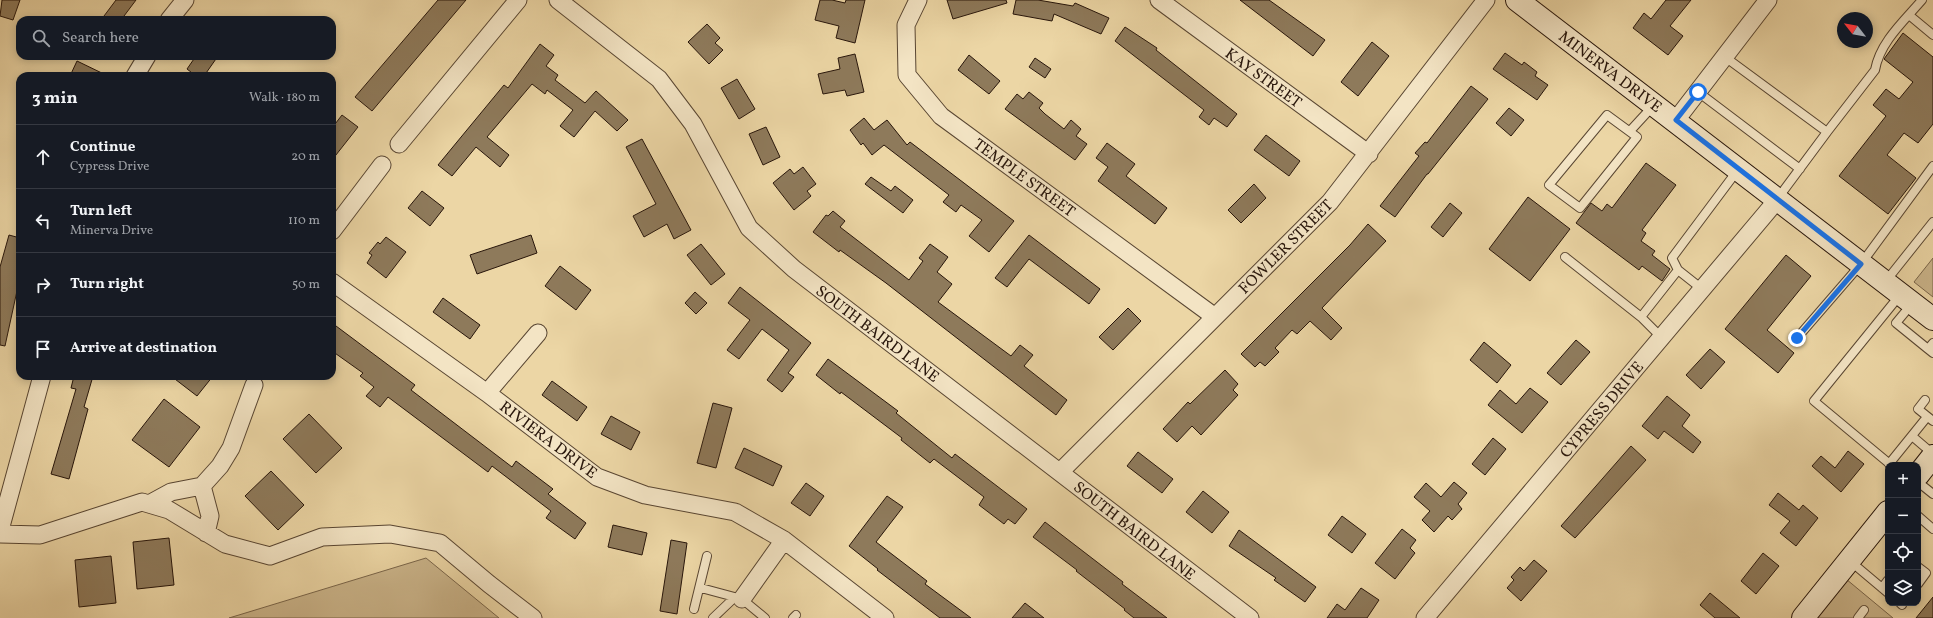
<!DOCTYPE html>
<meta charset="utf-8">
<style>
body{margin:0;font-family:Vollkorn,serif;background:#242831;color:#f1f3f6}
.controls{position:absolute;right:12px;bottom:12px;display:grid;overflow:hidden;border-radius:8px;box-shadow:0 2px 10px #0003}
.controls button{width:36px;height:36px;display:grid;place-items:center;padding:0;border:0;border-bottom:1px solid #363941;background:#171b24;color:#f1f3f6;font:20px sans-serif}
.compass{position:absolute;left:1837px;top:12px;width:36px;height:36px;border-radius:50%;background:#171b24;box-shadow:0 2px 10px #0003;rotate:301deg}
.stop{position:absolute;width:12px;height:12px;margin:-9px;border:3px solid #1a73e8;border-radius:50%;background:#fff}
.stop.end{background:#1a73e8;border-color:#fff;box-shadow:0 1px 4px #0008}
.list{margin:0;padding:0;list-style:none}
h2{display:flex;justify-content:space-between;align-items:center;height:52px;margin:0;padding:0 16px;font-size:17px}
h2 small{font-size:13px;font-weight:400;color:#9ea1a6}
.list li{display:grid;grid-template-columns:26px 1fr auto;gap:12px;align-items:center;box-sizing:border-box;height:64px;padding:0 16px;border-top:1px solid #363941}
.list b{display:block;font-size:15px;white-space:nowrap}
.list p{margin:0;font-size:13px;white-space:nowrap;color:#9ea1a6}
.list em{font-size:13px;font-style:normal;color:#9ea1a6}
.icon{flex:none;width:22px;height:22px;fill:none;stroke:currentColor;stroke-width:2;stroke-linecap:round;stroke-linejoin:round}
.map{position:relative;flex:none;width:1933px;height:618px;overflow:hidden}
.search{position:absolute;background:#171b24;box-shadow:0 2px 10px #0003;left:16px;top:16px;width:320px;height:44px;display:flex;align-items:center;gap:10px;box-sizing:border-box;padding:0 14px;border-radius:12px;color:#9ea1a6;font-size:15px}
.panel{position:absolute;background:#171b24;box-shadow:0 2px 10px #0003;left:16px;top:72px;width:320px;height:308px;border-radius:12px}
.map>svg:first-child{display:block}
</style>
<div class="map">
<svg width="1933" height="618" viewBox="0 0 1933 618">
<rect width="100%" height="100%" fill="#ecd6a5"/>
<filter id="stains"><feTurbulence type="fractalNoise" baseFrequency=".005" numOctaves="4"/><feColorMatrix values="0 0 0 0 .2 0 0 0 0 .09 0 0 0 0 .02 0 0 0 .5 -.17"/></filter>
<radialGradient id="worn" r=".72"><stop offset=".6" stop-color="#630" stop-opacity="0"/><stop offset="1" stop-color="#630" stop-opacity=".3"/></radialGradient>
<path fill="#cbb58b" stroke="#7a664b" d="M1933 258V297L1914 282Z
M426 558 499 618H229Z
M1846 579 1893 618H1816Z"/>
<path fill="#8e7a5b" stroke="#28160b" d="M2 0H20L13 20 0 16Z
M116 0H136L121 20H101Z
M438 0H466L372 111 355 97Z
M820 0H832L845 3 846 0H865L855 43 836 38 839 26 815 20Z
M947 0H1006L1007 3 953 19Z
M1016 0H1038L1073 6 1075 3 1109 18 1101 34 1054 14 1052 21 1013 14Z
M1240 0H1269L1325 40 1313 56Z
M1666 0H1691L1670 26 1683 36 1668 55 1633 28 1644 13 1651 19Z
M707 24 720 38 715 43 723 50 709 64 688 42Z
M1125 27 1157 48 1156 50 1237 114 1227 127 1214 118 1209 125 1199 117 1204 110 1115 41Z
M1903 33 1933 57V124L1918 143 1904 133 1887 155 1916 178 1888 214 1839 176 1886 116 1873 105 1886 89 1899 99 1913 82 1884 59Z
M1372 42 1389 56 1358 96 1341 82Z
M540 44 554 55 546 66 558 75 555 80 585 103 596 91 628 120 617 131 595 111 574 137 560 126 573 110 547 90 545 94 532 84 487 137 509 155 500 167 476 147 452 176 438 165 504 85 508 88Z
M1505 53 1522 65 1524 62 1537 72 1535 76 1548 85 1537 100 1493 69Z
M855 54 864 92 847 96 845 90 823 94 818 74 840 69 838 58Z
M969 55 1000 81 989 94 958 70Z
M196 56H218L204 76H196L187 69Z
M1035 58 1051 69 1045 78 1029 67Z
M77 61 108 76H70Z
M737 79 755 109 739 119 721 88Z
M1471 86 1488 99 1428 174H1427L1395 217 1380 206 1419 156 1415 153 1425 142 1427 143Z
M1029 92 1043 103 1039 108 1045 114 1064 129 1071 120 1081 129 1076 136 1087 144 1075 160 1005 109 1017 94 1023 99Z
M1509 108 1524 120 1511 136 1496 123Z
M342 115 358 127 332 160V128Z
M864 118 874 130 887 120 907 145 910 142 1014 221 989 252 969 236 982 220 961 205 956 212 943 202 949 195 884 145 872 155 863 143 861 145 850 130Z
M766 127 780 157 763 165 749 134Z
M1266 135 1300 161 1289 176 1254 150Z
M642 139 691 230 674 239 667 224 644 237 633 216 656 204 626 147Z
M1107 143 1135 164 1126 176 1167 208 1155 224 1098 181 1108 167 1096 158Z
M1646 163 1676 185 1642 230 1646 233 1641 241 1655 251 1652 255 1670 269 1662 281 1642 266 1639 270 1576 223 1591 203 1602 211 1607 204 1612 208Z
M803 167 816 184 807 191 811 196 794 210 773 183 790 169 794 174Z
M871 177 891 191 895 186 913 200 903 213 865 184Z
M1254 184 1266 198 1241 223 1228 210Z
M422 191 444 208 430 226 408 208Z
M1528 197 1570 229 1530 281 1489 249Z
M1450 203 1462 213 1443 237 1431 227Z
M833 211 845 221 840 227 909 280 923 261 919 258 930 244 948 257 937 272 952 284 938 302 1011 356 1020 345 1033 355 1024 366 1067 400 1056 415 886 283 840 250 839 252 813 232 826 215 828 216Z
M1368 224 1386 241 1322 308 1342 328 1331 340 1310 321 1297 334 1292 330 1275 348 1279 352 1265 366 1260 362 1255 367 1241 354 1350 245Z
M9 235 20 238V277L5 346 0 345V267Z
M531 235 537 253 477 274 470 255Z
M1029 235 1100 289 1089 304 1029 259 1007 287 995 278Z
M386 237 406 252 386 278 367 263 372 255 369 253 378 242 380 244Z
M701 244 725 274 711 285 687 255Z
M1786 255 1811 276 1767 330 1794 353 1778 373 1725 329Z
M560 266 591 290 576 310 545 286Z
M740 287 811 343 788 373 794 377 782 392 767 380 789 350 762 329 739 359 727 350 750 320 728 303Z
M695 292 707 303 696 314 685 303Z
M443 298 480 325 470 339 433 312Z
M1128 308 1141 321 1113 350 1099 337Z
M332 323 415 385 411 390 512 467 516 461 553 489 548 494 586 523 575 539 546 518 551 511 492 466 488 472 388 397 380 407 366 396 374 387 360 376 363 373 332 351Z
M1576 340 1590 352 1561 385 1547 373Z
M1484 342 1511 365 1497 383 1470 360Z
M1710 349 1725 362 1701 389 1686 375Z
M828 359 898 411 896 413 952 458 955 454 1027 509 1015 524 1008 519 1004 524 979 505 984 497 934 459 930 463 901 440 902 438 841 392 840 394 816 375Z
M1225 370 1238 384 1233 390 1238 395 1201 435 1192 426 1177 442 1163 429 1188 402 1190 404Z
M74 376H93L84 407 88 409 69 479 51 474 76 389 71 388Z
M171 376H213L197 396Z
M552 381 587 407 577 421 542 395Z
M1530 388 1548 402 1522 433 1488 405 1500 390 1516 404Z
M1667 396 1690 415 1682 426 1701 442 1693 453 1664 431 1658 439 1642 426Z
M164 399 200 427 169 467 132 440Z
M713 403 732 408 716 468 697 463Z
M309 414 342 448 316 473 283 439Z
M611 416 640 432 631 450 601 434Z
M1493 438 1506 449 1485 475 1472 464Z
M1631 446 1646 460 1575 538 1561 526Z
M744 448 782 466 773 486 735 468Z
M1848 451 1864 464 1841 492 1812 466 1821 456 1835 468Z
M1138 452 1173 479 1162 493 1127 466Z
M271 471 304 505 278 530 245 496Z
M1454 482 1467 493 1458 504 1462 509 1452 520 1448 516 1434 532 1422 520 1430 511 1414 497 1426 483 1441 497Z
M806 483 824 496 810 516 791 503Z
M1203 491 1229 512 1212 533 1186 512Z
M1778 493 1799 510 1803 505 1818 518 1796 546 1780 533 1790 521 1769 505Z
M887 496 903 507 876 542 927 581 925 584 971 618H940L877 570 878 569 849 546Z
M1342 516 1366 534 1352 553 1328 535Z
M1045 522 1123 582 1122 584 1167 618H1134L1124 610 1125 609 1076 571 1077 570 1033 537Z
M613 525 647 533 642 555 608 547Z
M1402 529 1416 540 1410 548 1415 553 1395 579 1375 563Z
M1239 530 1316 587 1305 602 1274 580 1276 578 1229 546Z
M169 538 174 585 137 589 133 542Z
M671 540 687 543 677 614 660 611Z
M1763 553 1779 566 1756 594 1741 581Z
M111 556 116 603 79 607 75 560Z
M1534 560 1547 571 1521 601 1507 588 1514 580 1511 577 1520 567 1524 571Z
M1361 588 1379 600 1367 618H1327L1337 604 1345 610Z
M1710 593 1740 618H1715L1700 605Z
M1933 597V618H1916Z
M1025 603 1044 618H1012Z"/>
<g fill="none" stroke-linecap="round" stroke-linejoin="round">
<g stroke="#594632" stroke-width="10">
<path id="lane" d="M1909 15 1933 35
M1725 57 1827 132 1778 198
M1698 92 1800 169
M1607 115 1637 137 1580 208 1549 185Z
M1630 131 1653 106
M1827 132 1875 70C1880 42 1904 21 1922 0
M1565 257 1641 317
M1886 281 1933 222
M1702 289 1678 270 1672 258 1737 171
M1911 305 1896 323 1928 349
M1661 337 1641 317 1678 270
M1797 338 1861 264 1933 166
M1933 343 1928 349 1933 353
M1925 400 1918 409 1933 421
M1912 436 1933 454
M1889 464 1927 417
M1891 465 1814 401 1900 295
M1918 482 1933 494
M1918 516 1933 529
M1850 561 1888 593
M1918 567 1926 573 1918 584
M701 588 742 599 765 618
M1882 588 1888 580
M1900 603 1902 605 1903 603
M694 609 707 556
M713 618 734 598
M793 618 796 615
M1858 618 1864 610"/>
</g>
<g stroke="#594632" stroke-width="19">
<path id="street" d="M558 0 659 79 693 124 749 228 794 269 1250 618
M918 0 906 25 907 75 941 116 1215 317
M1159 0 1369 154
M169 20 185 0
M135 76 147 56
M1676 120 1768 0
M399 144 518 0
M332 231 382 165
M332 282 487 393 597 477 645 495 735 512 784 540 885 618
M487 393 538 333
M1060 472 1330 202 1486 0
M202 486 210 516 206 533
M149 504 171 492 202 486 220 466 231 448 254 385
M0 530 42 376
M0 534 40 535 142 502 169 510 225 544 270 556 322 537 390 534 440 543 489 584 533 618
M742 599 784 540
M1425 618 1778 199"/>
</g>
<g stroke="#28160b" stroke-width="24">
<path id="secondary" d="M1517 0 1933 319
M1918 475 1933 456
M1803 618 1888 512"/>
</g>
<use href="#lane" stroke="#f3e4c4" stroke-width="8"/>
<use href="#street" stroke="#f3e4c4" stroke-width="17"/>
<use href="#secondary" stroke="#f3e4c4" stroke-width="22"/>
</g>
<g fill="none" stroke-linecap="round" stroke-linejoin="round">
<path stroke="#1a73e8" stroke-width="5" d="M1698 92 1676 120 1861 264 1797 338"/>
</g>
<g text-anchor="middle" stroke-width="3" stroke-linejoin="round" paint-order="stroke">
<g font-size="16" fill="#28160b" stroke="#f3e4c4">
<text transform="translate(1611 71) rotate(37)" y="6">MINERVA DRIVE</text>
<text transform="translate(1264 77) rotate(36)" y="6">KAY STREET</text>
<text transform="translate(1025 177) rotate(36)" y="6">TEMPLE STREET</text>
<text transform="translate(1285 246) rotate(-45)" y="6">FOWLER STREET</text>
<text transform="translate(878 333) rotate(37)" y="6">SOUTH BAIRD LANE</text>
<text transform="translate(1601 409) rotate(-50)" y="6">CYPRESS DRIVE</text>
<text transform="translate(549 439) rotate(37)" y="6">RIVIERA DRIVE</text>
<text transform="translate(1135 530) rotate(38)" y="6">SOUTH BAIRD LANE</text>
</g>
</g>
<rect width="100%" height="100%" filter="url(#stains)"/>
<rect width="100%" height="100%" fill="url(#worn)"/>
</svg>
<div class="controls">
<button>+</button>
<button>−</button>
<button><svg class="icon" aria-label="locate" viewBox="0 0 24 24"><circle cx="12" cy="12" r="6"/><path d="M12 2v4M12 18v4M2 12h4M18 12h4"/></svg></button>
<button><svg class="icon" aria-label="layers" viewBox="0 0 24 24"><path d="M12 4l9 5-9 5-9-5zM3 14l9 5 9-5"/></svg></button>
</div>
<svg class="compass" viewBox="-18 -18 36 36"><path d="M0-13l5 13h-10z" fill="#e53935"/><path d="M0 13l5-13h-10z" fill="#9ea1a6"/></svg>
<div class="stop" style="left:1698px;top:92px"></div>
<div class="stop end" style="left:1797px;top:338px"></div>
<div class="search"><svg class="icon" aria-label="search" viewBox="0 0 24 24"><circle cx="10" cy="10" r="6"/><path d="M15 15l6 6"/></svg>Search here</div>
<section class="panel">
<h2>3 min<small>Walk · 180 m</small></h2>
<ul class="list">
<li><svg class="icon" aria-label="ahead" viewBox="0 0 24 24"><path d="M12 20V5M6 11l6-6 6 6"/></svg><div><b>Continue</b><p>Cypress Drive</p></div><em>20 m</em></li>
<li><svg class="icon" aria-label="left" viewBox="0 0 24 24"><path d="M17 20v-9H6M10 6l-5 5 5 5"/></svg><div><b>Turn left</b><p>Minerva Drive</p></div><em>110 m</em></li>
<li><svg class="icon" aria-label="right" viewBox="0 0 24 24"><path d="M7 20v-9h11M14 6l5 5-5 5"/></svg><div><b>Turn right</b></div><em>50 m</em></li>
<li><svg class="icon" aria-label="arrive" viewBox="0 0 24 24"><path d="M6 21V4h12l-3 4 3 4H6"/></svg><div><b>Arrive at destination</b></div></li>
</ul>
</section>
</div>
